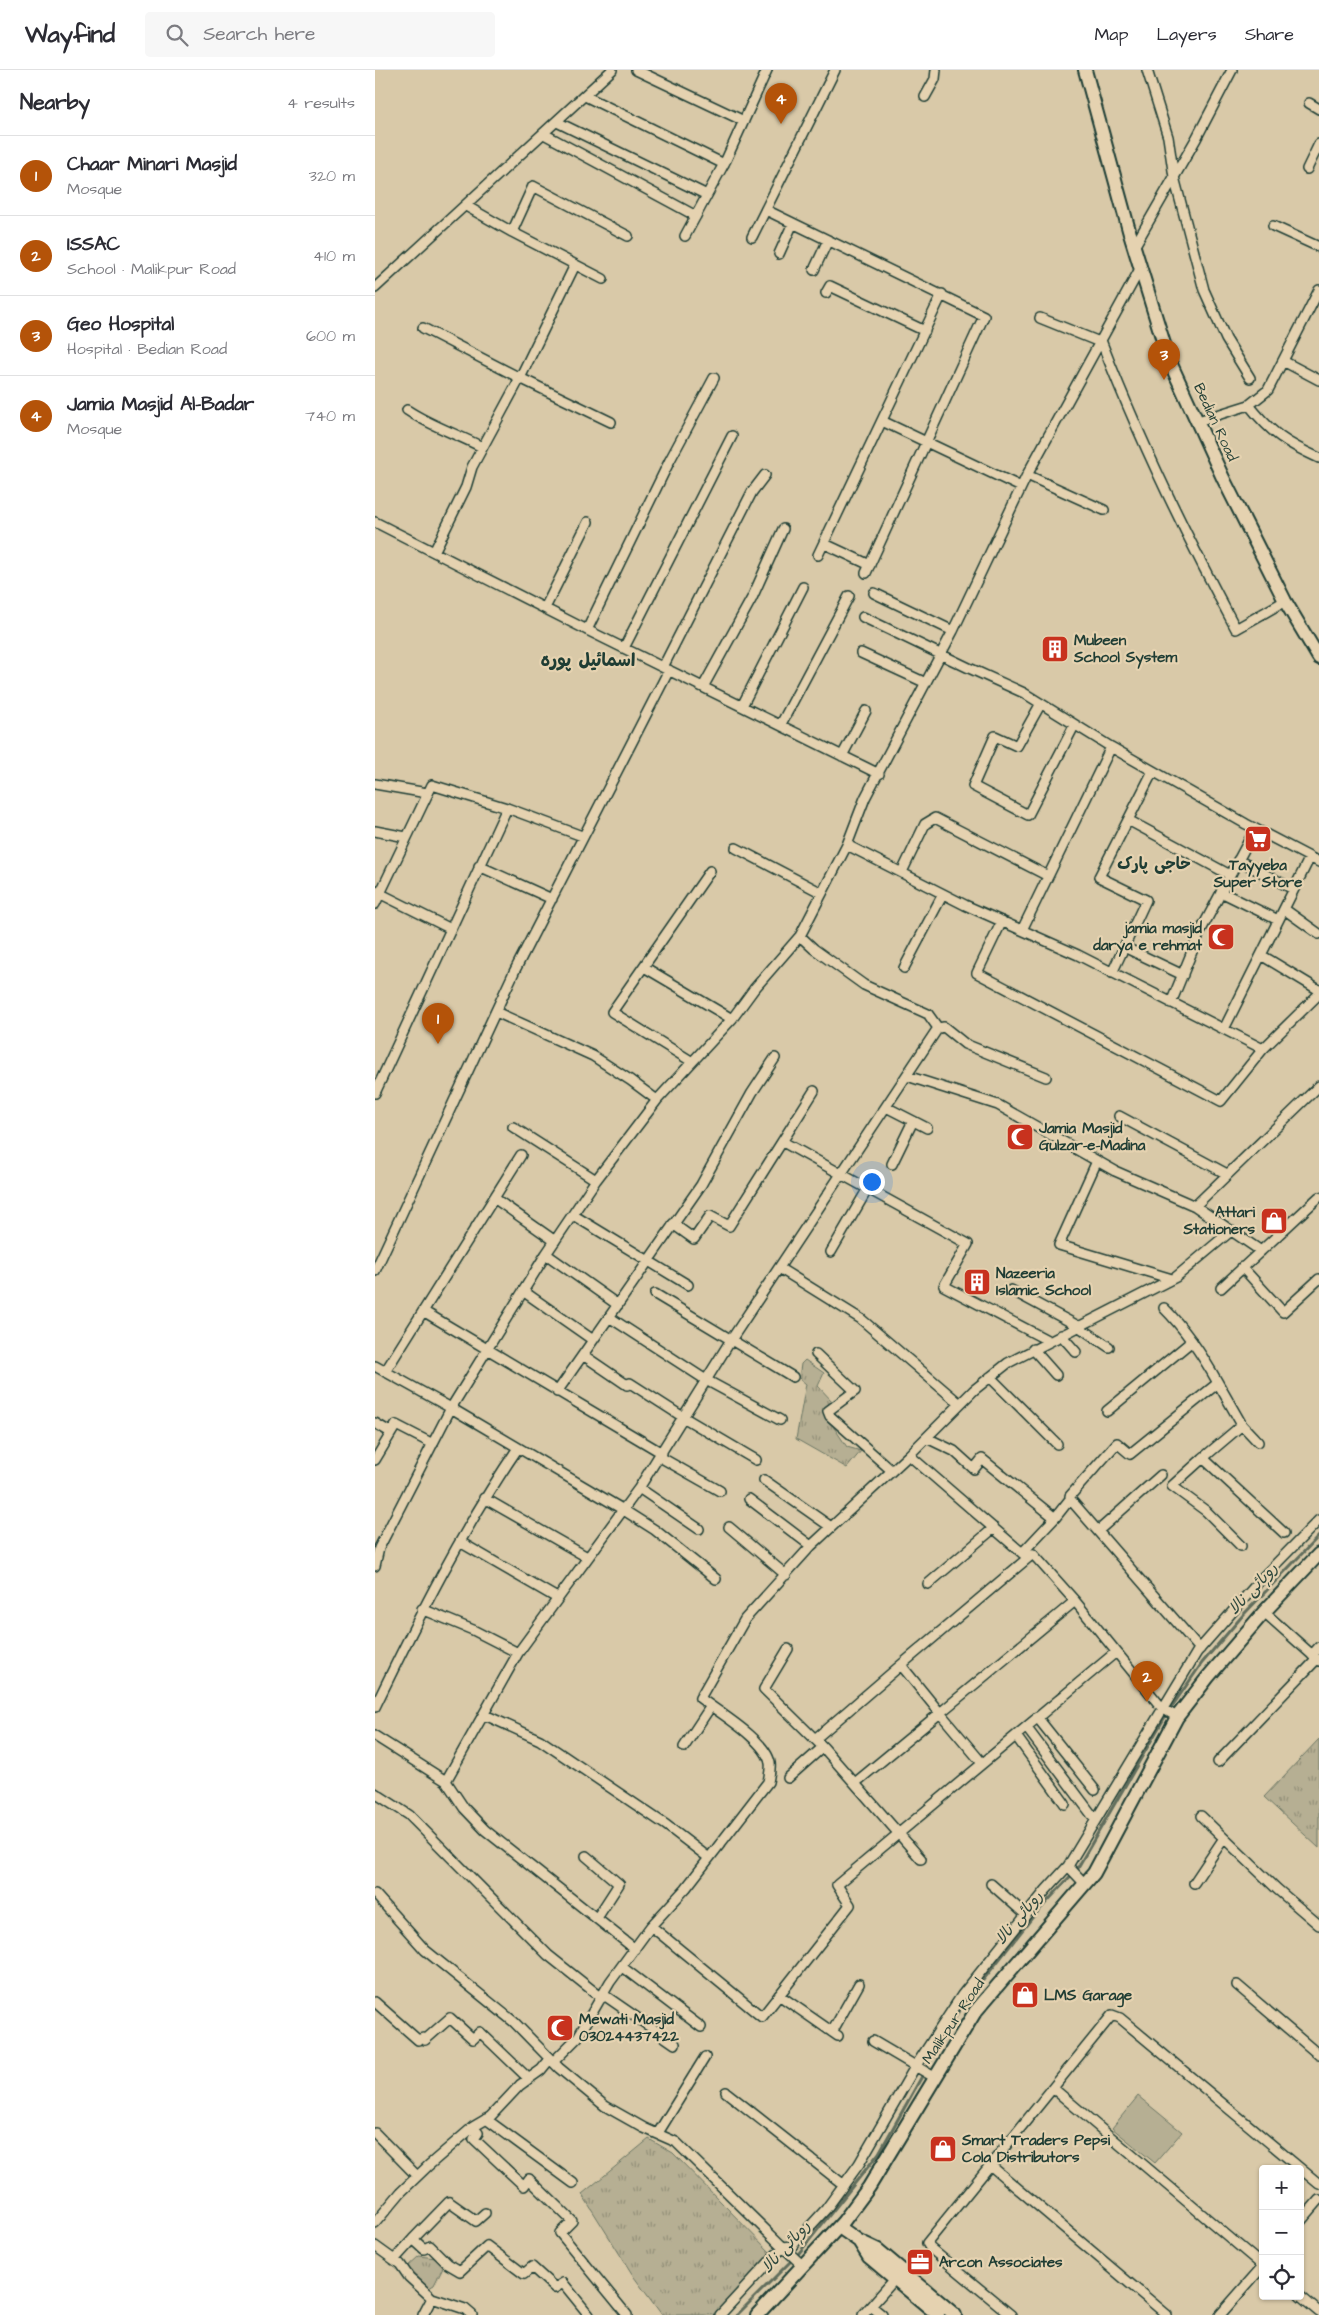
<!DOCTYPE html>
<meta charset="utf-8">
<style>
body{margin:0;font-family:"Architects Daughter","Playpen Sans Arabic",sans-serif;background:#f7f7f7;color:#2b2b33}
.controls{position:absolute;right:15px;bottom:15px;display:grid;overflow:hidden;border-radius:5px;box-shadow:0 1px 4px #0004}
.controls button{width:45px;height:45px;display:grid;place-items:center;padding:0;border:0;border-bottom:1px solid #e1e1e2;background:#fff;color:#2b2b33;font:25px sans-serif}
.you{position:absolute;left:496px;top:1111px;width:18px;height:18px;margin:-12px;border:4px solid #fff;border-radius:50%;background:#1a73e8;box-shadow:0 0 0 8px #1a73e833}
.badge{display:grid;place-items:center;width:32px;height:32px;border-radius:50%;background:#b45309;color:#fff;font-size:16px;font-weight:700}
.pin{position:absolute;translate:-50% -41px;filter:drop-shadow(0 1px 2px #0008)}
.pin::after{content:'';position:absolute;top:26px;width:18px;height:15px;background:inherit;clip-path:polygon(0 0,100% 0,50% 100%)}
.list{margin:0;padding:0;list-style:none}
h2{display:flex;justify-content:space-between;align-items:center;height:65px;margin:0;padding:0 20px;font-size:21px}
h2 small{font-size:16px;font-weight:400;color:#7c7c81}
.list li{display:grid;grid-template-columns:32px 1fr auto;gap:15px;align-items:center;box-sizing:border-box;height:80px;padding:0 20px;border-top:1px solid #e1e1e2}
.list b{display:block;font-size:19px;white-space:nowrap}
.list p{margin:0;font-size:16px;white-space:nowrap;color:#7c7c81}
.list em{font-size:16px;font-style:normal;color:#7c7c81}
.icon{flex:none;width:28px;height:28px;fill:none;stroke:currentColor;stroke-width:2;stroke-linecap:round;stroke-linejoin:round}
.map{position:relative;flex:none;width:944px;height:2245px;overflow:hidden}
header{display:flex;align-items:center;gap:30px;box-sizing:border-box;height:70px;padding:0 25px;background:#fff;border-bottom:1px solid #e1e1e2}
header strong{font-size:24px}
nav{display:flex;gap:28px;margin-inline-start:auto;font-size:18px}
.search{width:350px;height:45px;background:#f7f7f7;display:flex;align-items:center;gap:12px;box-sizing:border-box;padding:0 18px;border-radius:5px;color:#7c7c81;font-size:19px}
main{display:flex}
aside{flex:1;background:#fff}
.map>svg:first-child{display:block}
</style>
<header>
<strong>Wayfind</strong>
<div class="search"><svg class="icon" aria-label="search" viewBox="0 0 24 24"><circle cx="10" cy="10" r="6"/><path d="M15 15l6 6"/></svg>Search here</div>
<nav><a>Map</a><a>Layers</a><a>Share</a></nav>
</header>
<main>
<aside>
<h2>Nearby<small>4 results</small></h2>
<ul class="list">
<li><span class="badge">1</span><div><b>Chaar Minari Masjid</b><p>Mosque</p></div><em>320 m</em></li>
<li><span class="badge">2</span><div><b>ISSAC</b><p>School · Malikpur Road</p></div><em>410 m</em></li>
<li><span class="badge">3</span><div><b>Geo Hospital</b><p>Hospital · Bedian Road</p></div><em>600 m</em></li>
<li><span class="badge">4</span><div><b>Jamia Masjid Al-Badar</b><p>Mosque</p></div><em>740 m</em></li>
</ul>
</aside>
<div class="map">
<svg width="944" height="2245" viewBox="0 0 944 2245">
<defs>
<pattern id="grass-tufts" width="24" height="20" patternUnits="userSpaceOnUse" patternTransform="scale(1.25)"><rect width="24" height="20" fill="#b6af93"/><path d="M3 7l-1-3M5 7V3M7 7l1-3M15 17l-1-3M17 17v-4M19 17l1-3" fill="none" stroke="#939079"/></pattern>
</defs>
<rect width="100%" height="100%" fill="#d9c9a8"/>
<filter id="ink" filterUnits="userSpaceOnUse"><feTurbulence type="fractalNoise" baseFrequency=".02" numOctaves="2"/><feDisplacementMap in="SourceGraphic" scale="10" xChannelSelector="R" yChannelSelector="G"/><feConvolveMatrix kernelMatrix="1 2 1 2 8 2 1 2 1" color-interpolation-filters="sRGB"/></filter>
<g filter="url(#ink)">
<path fill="url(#grass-tufts)" stroke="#6a7664" d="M430 1290 449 1303 443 1316 457 1331 449 1339 453 1352 458 1356 472 1377 486 1381 472 1398 421 1369 431 1314 424 1308 426 1294Z
M944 1669V1778L889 1727Z
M274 2069 298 2083 398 2185 339 2245H287L259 2207 207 2124Z
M44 2186 61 2188 69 2195 59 2215 54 2218 32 2197Z"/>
<path fill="#b6af93" stroke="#6a7664" d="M763 2026 807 2062 780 2093 737 2058Z"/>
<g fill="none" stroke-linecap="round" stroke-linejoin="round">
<path stroke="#606d5c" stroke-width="3" d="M362 2245 424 2183 504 2083 583 1942 656 1849 702 1799 791 1645 827 1593 869 1544 944 1466"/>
<g stroke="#1f3d34" stroke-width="12">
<path id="street" d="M261 0 369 51
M772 0 793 67 799 107 829 220 851 269 875 308
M210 26 349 94
M550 27 560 9 561 0
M934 33 944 39
M182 52 332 125
M169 64 321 146
M932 99 944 74
M91 136 137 162 158 116 253 166
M391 140 609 246 491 503
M898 156 944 177
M137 162 228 209
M310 166 351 90 392 0
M377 167 460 0
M759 177 821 69 857 0
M404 184 418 153
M200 195 145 308 236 352
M439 200 453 170
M0 218 237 0
M451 223 455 216 550 261
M665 248 727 273C765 371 811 466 861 559L910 531
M48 258 145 308 97 397 91 417 59 482
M908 291 944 310
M874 335C897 364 911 373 944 388
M32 340C56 356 82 364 107 377
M507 351 646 417
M823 351 874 335 893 320 944 220
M652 405 729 440
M0 452 212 560 504 704
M450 474 495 495
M443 485 567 224
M499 523 578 561
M170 538 213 452
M488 547 594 598 649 623 736 677 871 754 944 792
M212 560 295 390 339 308
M249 578 357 366
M486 583 551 613
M288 597 377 422 390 405
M328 617 377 528 408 459
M665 635 642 676 620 666 598 716 653 745 699 656
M367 636 428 517
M406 654 474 526
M467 686 491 641
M0 714 52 723
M753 750 855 805
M0 761 31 767
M472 775 590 835 703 885 888 979
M361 778 447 823
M863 790 918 819
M104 796 177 829
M527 802 550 754 560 748 673 806
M0 821 76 859
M846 822 903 850
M0 834 57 715 132 738 207 766
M909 839 944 864
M627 851 602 903 846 1031 888 979 944 924
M647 860 736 677
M425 866 439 879 489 915 553 944 563 958
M749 877 808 905
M886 885 944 920
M269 897 357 949
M529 898 568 824
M737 903 771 830 724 807 778 701
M796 933 825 862 880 759
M121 942 218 986 255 1010 282 1030
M563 958 569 957 590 974 671 1007
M849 959 935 787
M316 991 237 942 335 801
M532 1006 623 1035 740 1101 820 1136 886 1181
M0 1023 132 738
M511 1037 552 1058
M744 1046 852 1104
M138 1057 221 1110
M408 1072 593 1174 569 1216 674 1271
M722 1091 684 1175 797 1209
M517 1094 538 1051
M119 1128 180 1171
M820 1136 944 1016
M198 1145 313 1215
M298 1154 319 1169 335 1146 354 1156 439 1021
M456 1182 492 1120
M171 1184 243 1235
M867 1197 908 1242 944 1209
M404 1198 486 1249 585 1334
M0 1201 139 902 294 600
M846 1218 944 1127
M636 1220 703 1256 734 1277
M148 1221 218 1270
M280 1224 418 1307
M48 1241 287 1383
M234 1247 331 1310 405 1350
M686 1265 701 1282
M658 1279 681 1305
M441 1284 480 1321 453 1341 455 1346 516 1400
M208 1285 252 1315 255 1313 308 1347 381 1390
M0 1296 76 1338 247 1439 280 1460 341 1509
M10 1302 146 1085
M615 1307 682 1374
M843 1313 867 1355 883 1372
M182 1322 326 1115 377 1023 400 988
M732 1341 817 1271
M0 1353 15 1362
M867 1355 828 1388 909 1463
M552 1368 579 1381 599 1399 607 1389 680 1448 647 1483
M285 1387 345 1421
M828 1388 797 1416 831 1441 866 1476
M0 1390 21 1355 58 1374
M389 1410 456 1457
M264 1418 324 1459
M109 1428 212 1487
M374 1429 436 1476
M695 1429 825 1579
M680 1448 695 1429V1426L742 1373 755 1384 843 1313C828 1286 811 1260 789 1238
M354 1457 411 1505
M723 1461 786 1405
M85 1472 182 1528
M0 1496 4 1478 76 1338 171 1184 221 1110 282 1030 357 949 379 919 425 866 472 775 490 728 578 561 652 405 765 199
M553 1514 619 1458
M700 1531 787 1638 802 1647
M47 1539 98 1560 143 1583
M889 1542 944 1591
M413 1579 389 1619 448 1677 546 1789
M937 1585 944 1577
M526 1595 653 1488
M0 1637C43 1548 87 1460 143 1378
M110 1645 165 1670 291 1755 334 1788
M662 1647 720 1720
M651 1657 717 1745
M0 1666 71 1711 89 1738 110 1760 260 1879
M641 1666 690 1734
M440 1669 526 1595 565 1643 700 1531 658 1484 653 1488 534 1385
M309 1677 336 1636
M843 1692 942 1589
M413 1708 448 1677
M71 1711 143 1583 264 1418 356 1270 563 958
M480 1713 565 1643 607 1693
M0 1723 34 1745 173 1885 227 1928
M826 1746 902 1819 944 1855
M211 1786 244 1814 222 1848
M693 1796 709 1813
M819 1813 849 1768
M616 1814 651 1845
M0 1824 50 1880 139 1952 184 1998 230 2036 269 2058 301 2072 408 2177 417 2176 451 2139 484 2094 540 1997 587 1925 671 1820 693 1796 822 1582 888 1507 944 1450
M276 1856 387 1947 475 1835 462 1815 741 1582
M247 1897 326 1957
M862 1915 944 1985
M229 1925 300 1974
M404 1925 463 1966
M0 1932 43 1970 48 1968 50 1970 75 1948 98 1969 105 1962 154 2009
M457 1962 484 1914
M498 1971 559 2007
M178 1992 203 1967 235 1912 276 1856 311 1818 393 1712C394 1706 396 1699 395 1693 391 1670 343 1642 325 1628L370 1549 436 1476 534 1385 599 1320 633 1293 801 1207 856 1161
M679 2019 888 2196
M351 2022 469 2115
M111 2049 198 2113
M98 2057 103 2063 99 2069 149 2116 154 2109 197 2151 185 2163 252 2245
M0 2063 42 2106
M283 2063 330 1987
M615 2095 792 2245
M925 2152 944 2130
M0 2153 26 2122 53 2096 98 2057 115 2047 145 2015 166 2000 175 1989
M38 2169 74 2132 101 2151 110 2143
M0 2176 25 2194 34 2207 57 2228
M19 2190 38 2169 49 2179 55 2176 73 2194 85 2201 112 2176 149 2204 157 2197 180 2218 188 2213 214 2245
M925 2226 944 2242
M496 2236 507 2245
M48 2245 57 2228 90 2239 97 2245
M345 2245 408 2177 428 2196
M488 2245 520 2209
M636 2245 555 2178 552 2173 737 1945 745 1948 944 2114
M845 2245 888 2196"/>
</g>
<g stroke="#1f3d34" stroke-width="16">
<path id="secondary" d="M710 0 755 164 794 290 848 408 910 531 944 588
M464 2157 484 2171 503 2180 580 2245
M484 2171 494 2187 563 2245
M382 2245 468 2152 494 2117 600 1942 719 1803 802 1647 833 1607 889 1542 944 1484"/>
</g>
<use href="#street" stroke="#e5d2b0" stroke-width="9"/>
<use href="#secondary" stroke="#e5d2b0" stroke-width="12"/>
</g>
</g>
<defs>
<g id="building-square" transform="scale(1.4375)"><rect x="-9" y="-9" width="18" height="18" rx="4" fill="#c8321e" stroke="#e5d2b0"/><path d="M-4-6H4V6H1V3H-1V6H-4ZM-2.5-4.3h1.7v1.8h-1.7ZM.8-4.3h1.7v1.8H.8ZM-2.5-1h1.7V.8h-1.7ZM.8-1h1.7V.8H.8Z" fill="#fff"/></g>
<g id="supermarket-square" transform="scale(1.4375)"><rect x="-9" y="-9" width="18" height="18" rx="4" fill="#c8321e" stroke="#e5d2b0"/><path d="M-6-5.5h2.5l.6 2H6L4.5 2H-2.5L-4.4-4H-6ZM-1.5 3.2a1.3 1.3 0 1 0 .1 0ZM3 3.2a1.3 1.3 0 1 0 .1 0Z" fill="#fff"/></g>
<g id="mosque-square" transform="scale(1.4375)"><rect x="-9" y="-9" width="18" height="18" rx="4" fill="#c8321e" stroke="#e5d2b0"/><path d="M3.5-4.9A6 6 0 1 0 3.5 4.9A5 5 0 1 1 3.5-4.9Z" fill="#fff"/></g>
<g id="shop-square" transform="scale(1.4375)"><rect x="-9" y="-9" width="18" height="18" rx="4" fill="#c8321e" stroke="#e5d2b0"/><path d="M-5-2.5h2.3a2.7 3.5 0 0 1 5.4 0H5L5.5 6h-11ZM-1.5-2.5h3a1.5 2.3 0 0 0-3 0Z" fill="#fff"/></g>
<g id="office-square" transform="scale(1.4375)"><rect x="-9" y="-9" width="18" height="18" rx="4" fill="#c8321e" stroke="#e5d2b0"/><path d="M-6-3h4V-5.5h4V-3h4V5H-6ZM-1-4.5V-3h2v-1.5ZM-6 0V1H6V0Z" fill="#fff"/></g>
</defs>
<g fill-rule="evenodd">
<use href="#building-square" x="680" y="579"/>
<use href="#supermarket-square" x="883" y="769"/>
<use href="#mosque-square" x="846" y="867"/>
<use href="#mosque-square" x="645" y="1067"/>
<use href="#shop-square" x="899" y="1151"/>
<use href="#building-square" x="602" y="1212"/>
<use href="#shop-square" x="650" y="1925"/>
<use href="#mosque-square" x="185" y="1958"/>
<use href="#shop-square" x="568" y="2079"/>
<use href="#office-square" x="545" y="2192"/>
</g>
<g text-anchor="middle" stroke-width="4.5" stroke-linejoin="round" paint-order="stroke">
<g font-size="15" fill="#1f3d34" stroke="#e5d2b0">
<text transform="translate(841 352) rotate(65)" y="5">Bedian Road</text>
<text transform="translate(578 1951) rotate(-56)" y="5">Malikpur Road</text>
</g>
<g font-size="15" font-weight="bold" fill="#1f3d34" stroke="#e5d2b0" text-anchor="start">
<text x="699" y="575">Mubeen<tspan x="699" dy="17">School System</tspan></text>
<text x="883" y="800" text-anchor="middle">Tayyeba<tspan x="883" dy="17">Super Store</tspan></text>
<text x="827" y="863" text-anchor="end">jamia masjid<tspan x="827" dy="17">darya e rehmat</tspan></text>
<text x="664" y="1063">Jamia Masjid<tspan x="664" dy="17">Gulzar-e-Madina</tspan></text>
<text x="880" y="1147" text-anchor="end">Attari<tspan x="880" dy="17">Stationers</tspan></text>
<text x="621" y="1208">Nazeeria<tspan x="621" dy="17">Islamic School</tspan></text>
<text x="669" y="1930">LMS Garage</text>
<text x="204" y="1954">Mewati Masjid<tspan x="204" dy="17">03024437422</tspan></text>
<text x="587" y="2075">Smart Traders Pepsi<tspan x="587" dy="17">Cola Distributors</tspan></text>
<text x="564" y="2197">Arcon Associates</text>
</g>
<g font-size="16" font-weight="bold" fill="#1f3d34" stroke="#e5d2b0">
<text x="779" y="799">حاجی پارک</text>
</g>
<g font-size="16" font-style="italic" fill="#2f493e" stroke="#e5d2b0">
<text transform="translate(877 1518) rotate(-47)" y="6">روہائی نالا</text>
<text transform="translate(643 1847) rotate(-50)" y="6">روہائی نالا</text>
<text transform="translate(410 2176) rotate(-48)" y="6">روہائی نالا</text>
</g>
<g font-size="18" font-weight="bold" fill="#1f3d34" stroke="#e5d2b0">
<text x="213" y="596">اسمائیل پورہ</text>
</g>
</g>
</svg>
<div class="controls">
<button>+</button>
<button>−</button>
<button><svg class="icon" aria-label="locate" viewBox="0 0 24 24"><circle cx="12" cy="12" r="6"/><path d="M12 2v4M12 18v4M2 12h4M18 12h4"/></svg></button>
</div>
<div class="you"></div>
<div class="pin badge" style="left:63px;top:974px">1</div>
<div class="pin badge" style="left:772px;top:1632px">2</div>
<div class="pin badge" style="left:789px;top:310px">3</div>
<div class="pin badge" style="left:406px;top:54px">4</div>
</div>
</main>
